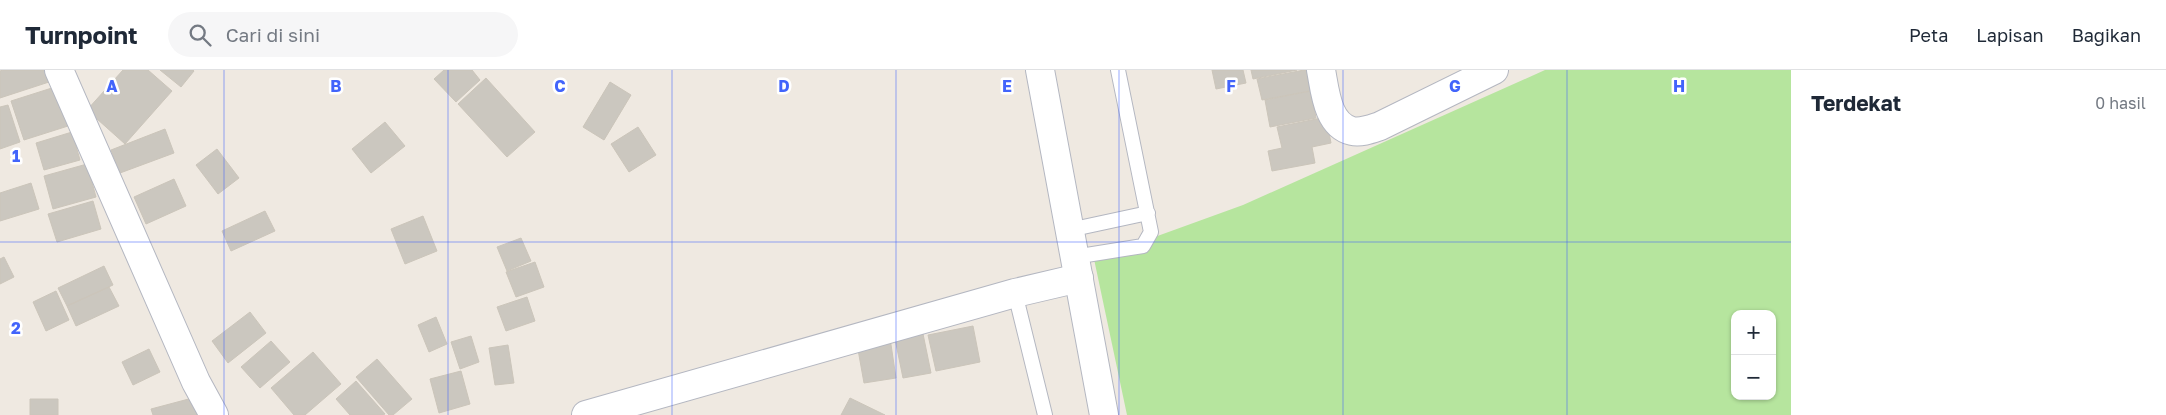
<!DOCTYPE html>
<html lang="id">
<meta charset="utf-8">
<style>
body{margin:0;font-family:"Golos Text",sans-serif;background:#f6f6f7;color:#1f2937}
.controls{position:absolute;right:15px;bottom:15px;display:grid;overflow:hidden;border-radius:10px;box-shadow:0 1px 4px #0004}
.controls button{width:45px;height:45px;display:grid;place-items:center;padding:0;border:0;border-bottom:1px solid #e0e1e3;background:#fff;color:#1f2937;font:25px sans-serif}
.list{margin:0;padding:0;list-style:none}
h2{display:flex;justify-content:space-between;align-items:center;height:65px;margin:0;padding:0 20px;font-size:21px}
h2 small{font-size:16px;font-weight:400;color:#747a83}
.icon{flex:none;width:28px;height:28px;fill:none;stroke:currentColor;stroke-width:2;stroke-linecap:round;stroke-linejoin:round}
.map{position:relative;flex:none;width:1791px;height:345px;overflow:hidden}
header{display:flex;align-items:center;gap:30px;box-sizing:border-box;height:70px;padding:0 25px;background:#fff;border-bottom:1px solid #e0e1e3}
header strong{font-size:24px}
nav{display:flex;gap:28px;margin-inline-start:auto;font-size:18px}
.search{width:350px;height:45px;background:#f6f6f7;display:flex;align-items:center;gap:12px;box-sizing:border-box;padding:0 18px;border-radius:28px;color:#747a83;font-size:19px}
main{display:flex}
aside{flex:1;background:#fff}
.map>svg:first-child{display:block}
</style>
<header>
<strong>Turnpoint</strong>
<div class="search"><svg class="icon" aria-label="search" viewBox="0 0 24 24"><circle cx="10" cy="10" r="6"/><path d="M15 15l6 6"/></svg>Cari di sini</div>
<nav><a>Peta</a><a>Lapisan</a><a>Bagikan</a></nav>
</header>
<main>
<div class="map">
<svg width="1791" height="345" viewBox="0 0 1791 345">
<rect width="100%" height="100%" fill="#efe9e1"/>
<path fill="#b6e59e" fill-rule="evenodd" d="M1545 0H1791V345H1127L1094 189 1243 135ZM1735 244H1772V326H1735Z"/>
<path fill="#cbc7bf" stroke="#cbc5ba" d="M3 0H45L49 12 0 28V1Z
M123 0H148L172 21 125 74 87 40Z
M160 0H193L194 1 181 17Z
M444 0H472L480 10 456 32 434 9Z
M1212 0H1243L1246 13 1216 19Z
M1251 0H1297L1253 9Z
M1304 0H1316L1320 19 1262 30 1257 9Z
M486 8 535 62 507 87 458 34Z
M610 12 631 25 604 70 583 57Z
M55 17 68 56 24 70 11 31Z
M1311 21 1316 48 1270 57 1265 30Z
M8 35 20 72 0 79V37Z
M1326 47 1331 73 1312 77 1315 93 1272 101 1268 81 1282 78 1277 57Z
M385 52 405 76 371 103 352 79Z
M638 57 656 85 629 102 611 74Z
M165 59 174 83 120 103 111 80Z
M72 62 80 90 44 100 36 73Z
M217 79 239 108 218 124 196 95Z
M87 94 96 127 53 139 44 106Z
M174 109 186 136 146 154 134 127Z
M31 113 39 139 0 151V123Z
M93 131 101 159 57 172 48 144Z
M265 141 275 161 231 181 222 161Z
M423 146 437 181 405 194 391 159Z
M521 168 531 191 507 201 497 177Z
M4 187 14 207 0 214V189Z
M535 192 544 217 516 227 506 202Z
M104 196 113 215 67 236 58 218Z
M109 217 119 236 76 256 67 236Z
M56 221 69 250 46 261 33 232Z
M527 227 535 251 506 261 497 237Z
M250 242 266 263 228 293 212 271Z
M436 247 447 274 429 282 418 255Z
M921 254 931 303 903 308 893 259Z
M973 256 980 292 936 301 928 265Z
M471 266 479 292 460 299 451 272Z
M890 268 896 308 864 313 857 274Z
M271 271 290 292 260 318 241 297Z
M508 275 514 313 495 315 489 278Z
M149 279 160 302 133 315 122 292Z
M313 282 341 314 305 345H294L271 318Z
M377 289 412 329 393 345H389L356 307Z
M461 301 470 334 439 343 430 309Z
M356 311 385 344 383 345H350L336 329Z
M200 326 205 345H153L151 339Z
M850 328 885 345H841Z
M30 329H58V345H30Z"/>
<g fill="none" stroke-linecap="round" stroke-linejoin="round">
<g stroke="#b4b7c1" stroke-width="16">
<path id="service" d="M1069 160 1148 143
M1074 187 1143 176 1151 162 1118 0
M1015 223 1045 345"/>
</g>
<g stroke="#b4b7c1" stroke-width="30">
<path id="minor" d="M59 0 196 312 214 345
M1321 0C1325 20 1327 55 1352 61 1361 63 1371 59 1380 56L1494 0
M586 345 1015 223 1079 208"/>
</g>
<g stroke="#b4b7c1" stroke-width="30">
<path id="tertiary" d="M1040 0 1104 345"/>
</g>
<use href="#service" stroke="#fff" stroke-width="14"/>
<use href="#minor" stroke="#fff" stroke-width="28"/>
<use href="#tertiary" stroke="#fff" stroke-width="28"/>
</g>
<path fill="none" stroke="#4264fb" stroke-width="1" stroke-opacity="0.55" d="M224 0V345M448 0V345M672 0V345M896 0V345M1119 0V345M1343 0V345M1567 0V345M0 172H1791"/>
<g font-size="16" text-anchor="middle" font-weight="bold" fill="#4264fb" stroke="#fff" stroke-width="5" stroke-linejoin="round" paint-order="stroke">
<text x="112" y="22">A</text>
<text x="336" y="22">B</text>
<text x="560" y="22">C</text>
<text x="784" y="22">D</text>
<text x="1007" y="22">E</text>
<text x="1231" y="22">F</text>
<text x="1455" y="22">G</text>
<text x="1679" y="22">H</text>
<text x="16" y="92">1</text>
<text x="16" y="264">2</text>
</g>
</svg>
<div class="controls">
<button>+</button>
<button>−</button>
</div>
</div>
<aside>
<h2>Terdekat<small>0 hasil</small></h2>
<ul class="list">
</ul>
</aside>
</main>
